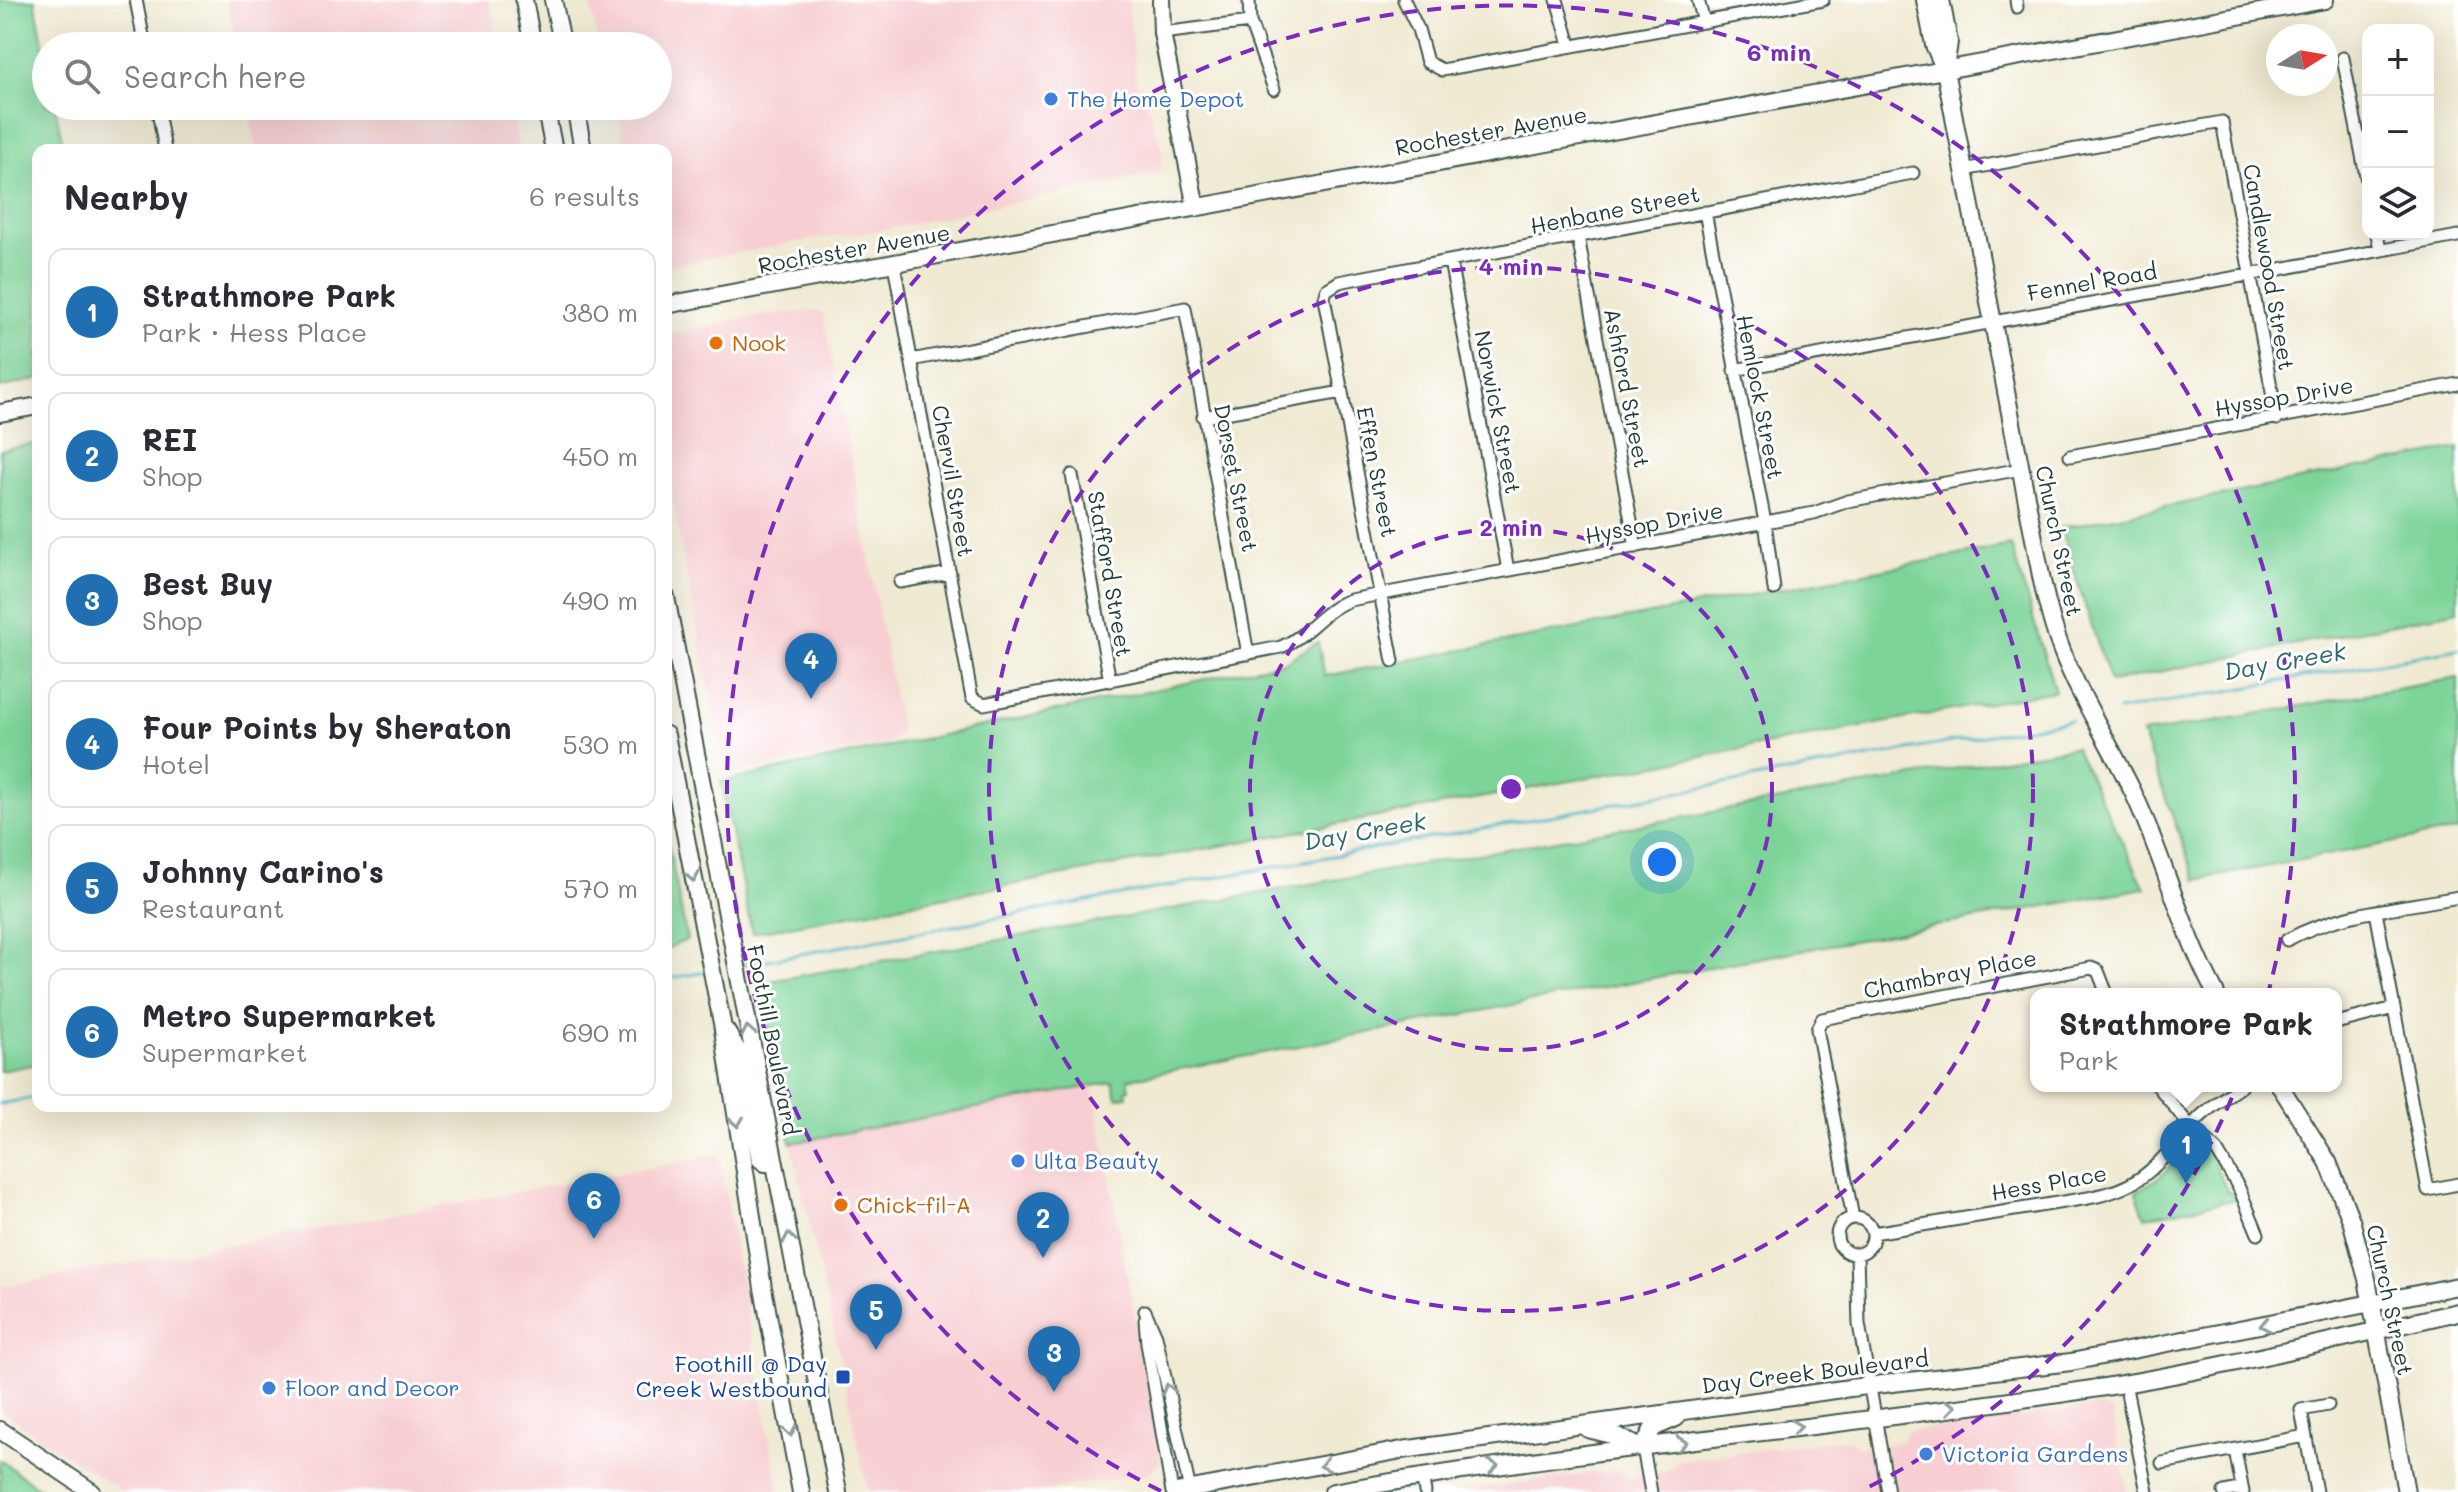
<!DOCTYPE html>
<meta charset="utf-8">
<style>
body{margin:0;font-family:Mali,sans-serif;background:#f7f7f7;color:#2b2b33}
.controls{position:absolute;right:24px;top:24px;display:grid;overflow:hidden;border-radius:16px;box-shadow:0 8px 32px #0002}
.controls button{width:72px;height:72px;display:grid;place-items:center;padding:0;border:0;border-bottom:2px solid #e1e1e2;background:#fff;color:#2b2b33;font:40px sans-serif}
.compass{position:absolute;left:2266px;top:24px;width:72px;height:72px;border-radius:50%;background:#fff;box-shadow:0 8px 32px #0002;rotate:79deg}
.you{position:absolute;left:1662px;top:862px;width:28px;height:28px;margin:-20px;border:6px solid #fff;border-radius:50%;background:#1a73e8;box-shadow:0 0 0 12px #1a73e833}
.badge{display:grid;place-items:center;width:52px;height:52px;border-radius:50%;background:#1f6fb2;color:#fff;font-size:26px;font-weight:700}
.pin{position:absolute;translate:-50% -66px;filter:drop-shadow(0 2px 4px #0008)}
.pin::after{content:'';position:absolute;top:42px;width:28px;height:24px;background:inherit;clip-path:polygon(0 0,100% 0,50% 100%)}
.popup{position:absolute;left:2030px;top:988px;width:312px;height:104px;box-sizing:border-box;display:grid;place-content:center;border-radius:16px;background:#fff;filter:drop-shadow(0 2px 6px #0005);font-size:26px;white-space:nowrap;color:#7c7c81}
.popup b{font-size:30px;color:#2b2b33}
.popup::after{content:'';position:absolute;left:50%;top:100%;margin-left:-16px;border:16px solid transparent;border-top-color:#fff}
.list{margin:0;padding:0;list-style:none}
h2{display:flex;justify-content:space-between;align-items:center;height:104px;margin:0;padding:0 32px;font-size:34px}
h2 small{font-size:26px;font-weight:400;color:#7c7c81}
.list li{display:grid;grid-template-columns:52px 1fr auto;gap:24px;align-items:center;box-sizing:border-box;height:128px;margin:0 16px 16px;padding:0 16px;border:2px solid #e1e1e2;border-radius:16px}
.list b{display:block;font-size:30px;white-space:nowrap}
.list p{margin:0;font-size:26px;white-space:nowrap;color:#7c7c81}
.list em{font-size:26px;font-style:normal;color:#7c7c81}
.icon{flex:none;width:44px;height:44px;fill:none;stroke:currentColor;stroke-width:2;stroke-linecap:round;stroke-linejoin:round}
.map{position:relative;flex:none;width:2458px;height:1492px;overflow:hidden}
.search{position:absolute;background:#fff;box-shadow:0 8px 32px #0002;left:32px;top:32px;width:640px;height:88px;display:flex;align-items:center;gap:20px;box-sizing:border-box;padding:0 28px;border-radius:44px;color:#7c7c81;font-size:30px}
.panel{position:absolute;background:#fff;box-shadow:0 8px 32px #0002;left:32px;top:144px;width:640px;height:968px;border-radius:16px}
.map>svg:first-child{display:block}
</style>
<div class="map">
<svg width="2458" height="1492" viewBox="0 0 2458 1492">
<rect width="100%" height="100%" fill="#fff"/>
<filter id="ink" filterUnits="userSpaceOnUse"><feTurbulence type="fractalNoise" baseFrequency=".0125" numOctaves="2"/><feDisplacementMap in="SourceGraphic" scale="16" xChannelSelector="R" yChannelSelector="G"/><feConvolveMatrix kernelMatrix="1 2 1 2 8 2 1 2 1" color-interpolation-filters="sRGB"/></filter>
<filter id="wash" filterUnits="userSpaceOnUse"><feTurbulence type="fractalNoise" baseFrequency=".006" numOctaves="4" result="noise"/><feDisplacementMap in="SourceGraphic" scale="32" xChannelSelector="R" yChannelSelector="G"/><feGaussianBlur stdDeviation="1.8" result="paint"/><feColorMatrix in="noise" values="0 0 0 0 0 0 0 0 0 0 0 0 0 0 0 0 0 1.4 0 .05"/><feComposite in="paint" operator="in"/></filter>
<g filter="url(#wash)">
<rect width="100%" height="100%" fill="#f0ead2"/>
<path fill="#f7cfd2" d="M227 0H489L501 46H236Z
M589 0H1128L1138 93 1148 107 1163 152 1161 172 863 234 820 238 666 266V150H625L618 106H658V46H599Z
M248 106H511L518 150H256Z
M815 310 823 313 839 393 901 733 884 744 732 774 721 750 666 468V335L744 318Z
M1093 1085 1161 1462 1146 1474 1033 1492H872L867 1489 845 1380 791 1143Z
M719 1155 779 1492H123L34 1434 0 1409V1287Z
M2102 1406 2112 1412 2127 1492H1452L1617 1470 1627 1478 1668 1470 1677 1461 1847 1439 1858 1447 1900 1442 1908 1431Z"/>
<path fill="#7dd498" stroke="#4e8866" stroke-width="2" d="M0 0H35L46 58V106H55L64 150H38V379L0 388Z
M38 443V1064L0 1071V450Z
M2458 448V611L2110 682 2060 528Z
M2011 545 2055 691 752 933 721 782 1285 662 1318 642 1325 676Z
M2458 678V830L2196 880 2142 734Z
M2075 747 2145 888 1731 963 1128 1079 1130 1089 1126 1090 1127 1096 1117 1098 1113 1082 791 1143 759 983Z
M666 833 687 940 666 949Z
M2198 1137 2216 1158 2215 1165 2228 1192 2234 1193 2238 1199 2145 1217 2136 1192 2161 1176Z
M0 1460 44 1492H0Z"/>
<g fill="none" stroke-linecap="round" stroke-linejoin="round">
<path stroke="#48b2c6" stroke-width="3" d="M2118 711 2458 649
M741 965 2071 720
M666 979 706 972
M0 1104 38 1097"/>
</g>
</g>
<g filter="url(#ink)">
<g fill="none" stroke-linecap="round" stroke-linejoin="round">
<g stroke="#3e574c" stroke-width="15">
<path id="street" d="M136 0 145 46
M1249 0 1250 22 1274 89
M1404 0 1418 29 1427 62 1442 70 1823 0
M1557 0 1570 45
M1698 0 1704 22
M2016 0 2017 7
M1162 33 1250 22
M2343 58 2368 186
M157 106 165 150
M1963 170 2222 122 2277 419
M1705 212 1765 522 1774 589
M2377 234 2380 250
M1578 237 1636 547
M1450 261 1508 570
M894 264 970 688 972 698 984 704 1281 647C1308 636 1322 610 1350 600L1814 513 1848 501 2021 469
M911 360 1185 308 1248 654
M1734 370 2458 236
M1203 417 1342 392
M2070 456 2458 384
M1072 475 1110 681
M900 582 950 573
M1393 661 1324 298 1326 290 1339 282 1354 279 1913 173
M2376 912 2428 1190 2458 1184
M2287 940C2337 912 2402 908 2458 897
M2336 1023 2394 1008
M2158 1086 2185 1120 2217 1151 2239 1188 2258 1234
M1837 1236a18 18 0 1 1 36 0a18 18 0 1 1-36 0Z
M1853 1218 1817 1029 1822 1019 2091 968 2098 971 2107 994
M1873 1233 2088 1198C2148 1187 2158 1161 2196 1121 2209 1107 2226 1097 2241 1086
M1857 1254 1859 1324 1888 1492
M1145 1311 1156 1336 1190 1490
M1145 1320 1147 1343 1172 1492
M2125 1383 2147 1492
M1643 1448 1651 1492
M2235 1450 2243 1492
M2162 1463 2305 1436
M1422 1476 1425 1492
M2224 1492 2242 1488
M2316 1492 2301 1410 2328 1405"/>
</g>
<g stroke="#3e574c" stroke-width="20">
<path id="secondary" d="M1161 0 1162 33 1196 208
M1925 0 1934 45 1945 70 2042 581C2047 604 2053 628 2062 651 2082 703 2115 751 2138 803 2166 866 2183 933 2216 994
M1941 0 1949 42 1945 69
M666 305 2325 0
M0 413 38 406
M2280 1086 2328 1162 2351 1220 2367 1279 2406 1492
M1588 1429 1620 1437 1641 1448
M0 1430 92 1492
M1643 1448 1653 1428 1676 1418
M1176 1492 1402 1450 1850 1388 2071 1362 2458 1286
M1333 1492C1584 1447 1839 1428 2092 1389 2215 1370 2337 1339 2458 1312"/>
</g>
<g stroke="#3e574c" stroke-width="20">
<path id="primary" d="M524 0 533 46
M553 0 563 46
M545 106 554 150
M575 106 583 150
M666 597 838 1492
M666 735 722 1023 763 1288 801 1492
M726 1031 738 1051 760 1159 765 1163H774"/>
</g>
<use href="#street" stroke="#fff" stroke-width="11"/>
<use href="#secondary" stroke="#fff" stroke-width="16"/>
<use href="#primary" stroke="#fff" stroke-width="16"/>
</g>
<defs><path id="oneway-chevron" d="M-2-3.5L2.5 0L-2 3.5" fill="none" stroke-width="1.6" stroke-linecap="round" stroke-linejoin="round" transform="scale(2)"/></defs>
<g stroke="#8f9e9a">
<use href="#oneway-chevron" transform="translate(693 877) rotate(79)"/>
<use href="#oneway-chevron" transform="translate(748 1031) rotate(-101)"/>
<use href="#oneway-chevron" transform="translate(737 1122) rotate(82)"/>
<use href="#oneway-chevron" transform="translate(789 1238) rotate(-101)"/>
<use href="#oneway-chevron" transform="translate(2265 1325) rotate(169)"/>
<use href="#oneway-chevron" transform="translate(1168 1389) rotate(-103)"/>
<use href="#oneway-chevron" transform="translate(1951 1407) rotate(-7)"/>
<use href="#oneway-chevron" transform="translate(1797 1427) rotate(-7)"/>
<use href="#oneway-chevron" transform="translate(790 1431) rotate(79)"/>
<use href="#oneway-chevron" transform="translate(1682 1443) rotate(-8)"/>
<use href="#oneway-chevron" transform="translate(1325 1465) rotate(169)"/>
<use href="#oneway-chevron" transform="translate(1493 1466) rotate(-8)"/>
</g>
</g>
<g fill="none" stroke="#7b2cbf" stroke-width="4" stroke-dasharray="14 10">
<circle cx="1511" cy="789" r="261"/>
<circle cx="1511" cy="789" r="522"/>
<path d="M1161 1491A784 784 0 1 1 1861 1491"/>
</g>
<g fill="#3f7fe0" stroke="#fff" stroke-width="3">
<circle cx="1051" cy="99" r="8"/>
<circle cx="1018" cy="1161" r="8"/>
<circle cx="269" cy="1388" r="8"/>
<circle cx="1926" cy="1454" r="8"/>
</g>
<g fill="#e8710a" stroke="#fff" stroke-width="3">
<circle cx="716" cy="343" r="8"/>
<circle cx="841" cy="1205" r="8"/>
</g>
<rect fill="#1a4fb4" stroke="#fff" stroke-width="3" x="835" y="1369" width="16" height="16" rx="4"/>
<g text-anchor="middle" stroke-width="6" stroke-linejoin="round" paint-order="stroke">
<g font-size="22" fill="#366cbe" stroke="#fff" text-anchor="start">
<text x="1067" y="107">The Home Depot</text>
<text x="1034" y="1169">Ulta Beauty</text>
<text x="285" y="1396">Floor and Decor</text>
<text x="1942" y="1462">Victoria Gardens</text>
</g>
<g font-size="22" fill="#1f3d34" stroke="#fff">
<text transform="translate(1491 131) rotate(-10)" y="8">Rochester Avenue</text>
<text transform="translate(1615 210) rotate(-11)" y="8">Henbane Street</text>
<text transform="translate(854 249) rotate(-10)" y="8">Rochester Avenue</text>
<text transform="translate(2269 267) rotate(80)" y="8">Candlewood Street</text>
<text transform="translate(2092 282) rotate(-10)" y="8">Fennel Road</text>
<text transform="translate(1627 388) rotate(79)" y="8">Ashford Street</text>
<text transform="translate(1760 397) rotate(79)" y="8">Hemlock Street</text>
<text transform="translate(2284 397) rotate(-10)" y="8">Hyssop Drive</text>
<text transform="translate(1498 412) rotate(79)" y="8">Norwick Street</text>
<text transform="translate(1377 472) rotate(79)" y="8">Effen Street</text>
<text transform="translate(1236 478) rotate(79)" y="8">Dorset Street</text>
<text transform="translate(953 481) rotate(80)" y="8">Chervil Street</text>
<text transform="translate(1654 523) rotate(-11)" y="8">Hyssop Drive</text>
<text transform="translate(2059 541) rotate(78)" y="8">Church Street</text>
<text transform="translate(1110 574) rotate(80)" y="8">Stafford Street</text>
<text transform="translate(1950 974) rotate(-11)" y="8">Chambray Place</text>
<text transform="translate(773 1040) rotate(79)" y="8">Foothill Boulevard</text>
<text transform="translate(2049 1183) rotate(-10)" y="8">Hess Place</text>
<text transform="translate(2390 1300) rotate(78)" y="8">Church Street</text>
<text transform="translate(1815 1372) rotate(-7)" y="8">Day Creek Boulevard</text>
</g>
<g font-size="22" fill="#c56008" stroke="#fff" text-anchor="start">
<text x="732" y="351">Nook</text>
<text x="857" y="1213">Chick-fil-A</text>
</g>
<g font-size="22" fill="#164399" stroke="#fff" text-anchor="end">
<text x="827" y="1372">Foothill @ Day<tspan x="827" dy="25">Creek Westbound</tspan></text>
</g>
<g font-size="24" font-style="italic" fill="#2d6667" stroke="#fff">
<text transform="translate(2285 662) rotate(-10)" y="8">Day Creek</text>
<text transform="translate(1365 832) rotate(-10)" y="8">Day Creek</text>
</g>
</g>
<circle cx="1511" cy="789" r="12" fill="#7b2cbf" stroke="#fff" stroke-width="4"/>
<g font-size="24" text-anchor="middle" font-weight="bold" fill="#7b2cbf" stroke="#fff" stroke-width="6" stroke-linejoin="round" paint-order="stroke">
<text x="1779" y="61">6 min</text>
<text x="1511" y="275">4 min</text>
<text x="1511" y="536">2 min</text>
</g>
</svg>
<div class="controls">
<button>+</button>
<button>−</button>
<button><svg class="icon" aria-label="layers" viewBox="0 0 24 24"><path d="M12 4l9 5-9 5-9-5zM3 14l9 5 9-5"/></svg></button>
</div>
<svg class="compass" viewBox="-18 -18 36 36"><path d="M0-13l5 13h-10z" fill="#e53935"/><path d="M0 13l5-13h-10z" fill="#7c7c81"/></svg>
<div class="you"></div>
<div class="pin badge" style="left:2186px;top:1184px">1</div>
<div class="popup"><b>Strathmore Park</b>Park</div>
<div class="pin badge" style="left:1043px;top:1258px">2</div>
<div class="pin badge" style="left:1054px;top:1392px">3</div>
<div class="pin badge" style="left:811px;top:699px">4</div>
<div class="pin badge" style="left:876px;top:1350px">5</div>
<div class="pin badge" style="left:594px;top:1239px">6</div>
<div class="search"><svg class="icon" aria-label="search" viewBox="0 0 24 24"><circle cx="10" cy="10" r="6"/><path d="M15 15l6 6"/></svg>Search here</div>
<section class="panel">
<h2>Nearby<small>6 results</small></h2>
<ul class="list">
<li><span class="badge">1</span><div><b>Strathmore Park</b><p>Park · Hess Place</p></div><em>380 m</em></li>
<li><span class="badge">2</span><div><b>REI</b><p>Shop</p></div><em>450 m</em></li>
<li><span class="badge">3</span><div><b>Best Buy</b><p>Shop</p></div><em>490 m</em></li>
<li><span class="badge">4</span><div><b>Four Points by Sheraton</b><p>Hotel</p></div><em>530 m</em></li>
<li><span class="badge">5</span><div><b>Johnny Carino's</b><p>Restaurant</p></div><em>570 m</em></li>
<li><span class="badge">6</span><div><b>Metro Supermarket</b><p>Supermarket</p></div><em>690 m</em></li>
</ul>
</section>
</div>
